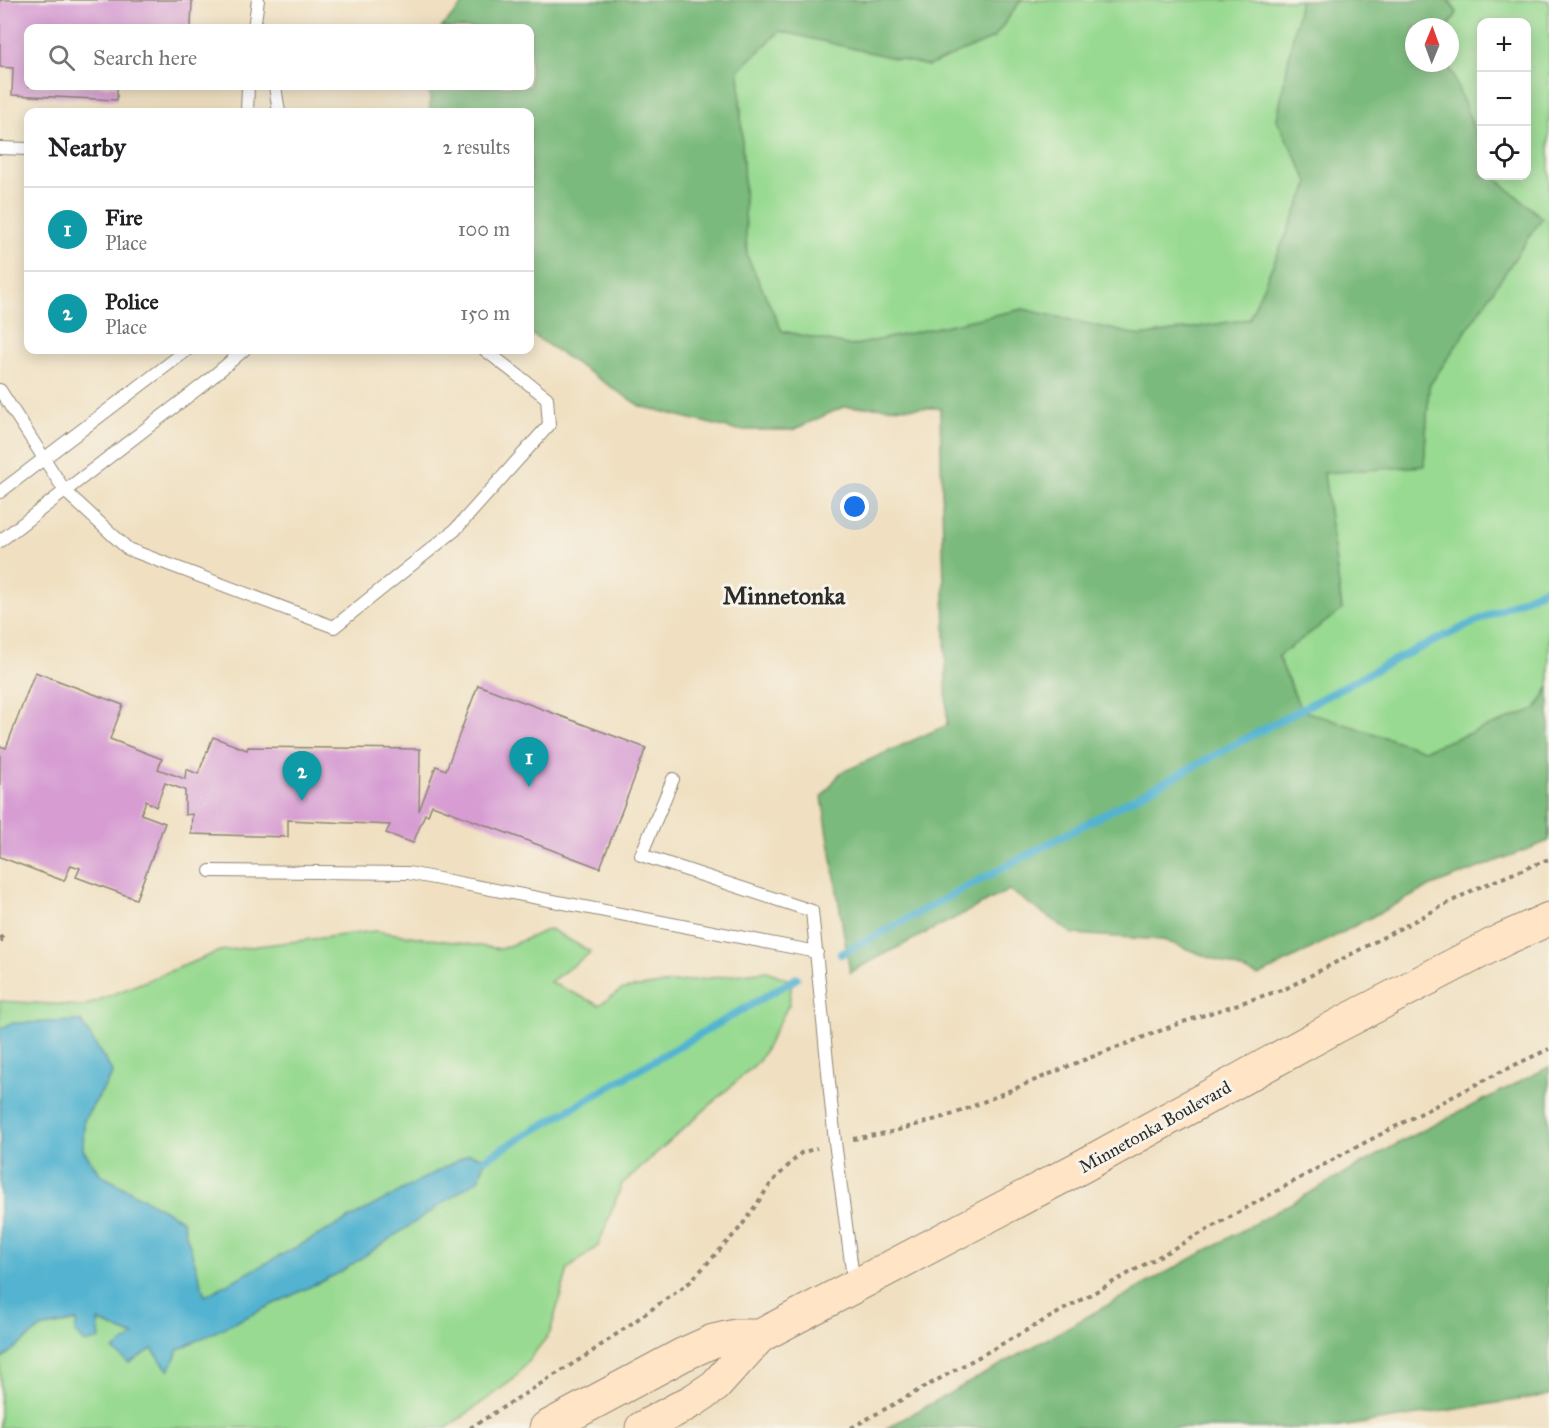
<!DOCTYPE html>
<meta charset="utf-8">
<style>
body{margin:0;font-family:"IM FELL Great Primer",serif;background:#f2f2f2;color:#202124}
.controls{position:absolute;right:18px;top:18px;display:grid;overflow:hidden;border-radius:12px;box-shadow:0 3px 15px #0003}
.controls button{width:54px;height:54px;display:grid;place-items:center;padding:0;border:0;border-bottom:2px solid #e0e0e0;background:#fff;color:#202124;font:30px sans-serif}
.compass{position:absolute;left:1405px;top:18px;width:54px;height:54px;border-radius:50%;background:#fff;box-shadow:0 3px 15px #0003;rotate:1deg}
.you{position:absolute;left:855px;top:507px;width:21px;height:21px;margin:-15px;border:4px solid #fff;border-radius:50%;background:#1a73e8;box-shadow:0 0 0 9px #1a73e833}
.badge{display:grid;place-items:center;width:39px;height:39px;border-radius:50%;background:#d1495b;color:#fff;font-size:20px;font-weight:700}
.pin{position:absolute;translate:-50% -50px;filter:drop-shadow(0 2px 3px #0008)}
.pin::after{content:'';position:absolute;top:32px;width:21px;height:18px;background:inherit;clip-path:polygon(0 0,100% 0,50% 100%)}
.list{margin:0;padding:0;list-style:none}
h2{display:flex;justify-content:space-between;align-items:center;height:78px;margin:0;padding:0 24px;font-size:26px}
h2 small{font-size:20px;font-weight:400;color:#757577}
.list li{display:grid;grid-template-columns:39px 1fr auto;gap:18px;align-items:center;box-sizing:border-box;height:84px;padding:0 24px;border-top:2px solid #e0e0e0}
.list b{display:block;font-size:22px;white-space:nowrap}
.list p{margin:0;font-size:20px;white-space:nowrap;color:#757577}
.list em{font-size:20px;font-style:normal;color:#757577}
.icon{flex:none;width:33px;height:33px;fill:none;stroke:currentColor;stroke-width:2;stroke-linecap:round;stroke-linejoin:round}
.map{position:relative;flex:none;width:1549px;height:1428px;overflow:hidden}
.search{position:absolute;background:#fff;box-shadow:0 3px 15px #0003;left:24px;top:24px;width:510px;height:66px;display:flex;align-items:center;gap:15px;box-sizing:border-box;padding:0 21px;border-radius:12px;color:#757577;font-size:22px}
.panel{position:absolute;background:#fff;box-shadow:0 3px 15px #0003;left:24px;top:108px;width:510px;height:246px;border-radius:12px}
.map>svg:first-child{display:block}
</style>
<div class="map">
<svg width="1549" height="1428" viewBox="0 0 1549 1428">
<rect width="100%" height="100%" fill="#f7f3e8"/>
<filter id="ink" filterUnits="userSpaceOnUse"><feTurbulence type="fractalNoise" baseFrequency=".0167" numOctaves="2"/><feDisplacementMap in="SourceGraphic" scale="12" xChannelSelector="R" yChannelSelector="G"/><feConvolveMatrix kernelMatrix="1 2 1 2 8 2 1 2 1" color-interpolation-filters="sRGB"/></filter>
<filter id="wash" filterUnits="userSpaceOnUse"><feTurbulence type="fractalNoise" baseFrequency=".008" numOctaves="4" result="noise"/><feDisplacementMap in="SourceGraphic" scale="24" xChannelSelector="R" yChannelSelector="G"/><feGaussianBlur stdDeviation="1.35" result="paint"/><feColorMatrix in="noise" values="0 0 0 0 0 0 0 0 0 0 0 0 0 0 0 0 0 1.4 0 .05"/><feComposite in="paint" operator="in"/></filter>
<g filter="url(#wash)">
<rect width="100%" height="100%" fill="#f0e0c1"/>
<path fill="#98da91" stroke="#62825e" stroke-width="1.5" d="M1021 0H1300L1277 120 1309 183 1249 319 1141 336 1023 309 851 346 782 331 747 256 739 70 780 31 928 66 994 38Z
M1449 0H1549V687L1536 709 1424 750 1301 710 1278 656 1342 610 1324 473 1424 465 1429 386 1541 218 1493 176H1526V22H1482L1481 147 1448 63H1450V27H1448L1457 13Z
M550 929 591 952 550 982 599 1005 623 989 767 971 792 981 789 1004 759 1061 622 1184 598 1246 568 1269 550 1333 514 1379 447 1428H0V1360L41 1328 77 1321H98L135 1336 128 1363 182 1220 101 1175 83 1150 84 1120 113 1073 12 1023 0 1029V1001L84 1006 220 951 375 931 501 949Z"/>
<path fill="#7aba7b" stroke="#527253" stroke-width="1.5" d="M467 0H1021L994 38 928 66 780 31 739 70 747 256 782 331 851 346 1023 309 1141 336 1249 319 1309 183 1277 120 1300 0H1448L1457 13 1448 27H1414V63H1448L1481 147 1482 176H1493L1542 218 1429 386 1424 466 1324 473 1342 610 1278 656 1301 710 1424 750 1536 709 1549 687V841L1429 887 1259 976 1163 940 1073 934 1009 890 850 972 822 797 840 773 947 725 940 408 843 407 793 430H735L640 406 530 333V112H430V86H530V28H441Z
M1549 1067V1395L1333 1428H887L1408 1138Z"/>
<path fill="#52b3d0" stroke="#3e6f7e" stroke-width="1.5" d="M81 1021 113 1073 84 1120 83 1150 101 1175 182 1220 205 1296 469 1154 486 1158 479 1179 339 1273 179 1349 169 1371 152 1349 129 1363 113 1350 134 1336 98 1321 100 1339 85 1343 75 1332 77 1321 41 1328 0 1360V1029L12 1023Z"/>
<g fill="none" stroke-linecap="round" stroke-linejoin="round">
<path stroke="#52b3d0" stroke-width="8" d="M841 954 1392 661 1549 587
M486 1158 797 978"/>
</g>
<g id="blocks">
<path fill="#d79dd3" d="M0 0H192L191 28H28V86H117V100L12 95 13 68 0 67Z
M35 672 123 705 110 739 162 759 158 769 185 779 186 769 198 774 213 737 247 750 248 747 420 749 419 811 436 766 446 770 478 685 646 748 600 868 432 805 428 815 425 814 413 843 386 833 390 825 288 820V837L191 834 192 814 185 815V790L165 783 156 807 146 801 141 814 165 823 136 899 76 877 80 868 71 865 64 881 0 857V746L6 748Z"/>
</g>
</g>
<g filter="url(#ink)">
<use href="#blocks" fill-opacity="0" stroke="#8e8676" stroke-width="1.5"/>
<g fill="none" stroke-linecap="round" stroke-linejoin="round">
<g stroke="#8e8676" stroke-width="14">
<path id="service" d="M254 28 258 0
M275 86 279 112
M247 112 248 86
M0 148 28 149
M0 390 65 491 128 549 334 627 455 530 549 425 547 398 485 350
M0 492 187 350
M0 541 204 384 244 350
M673 779 641 855 812 911 835 1142 854 1285
M210 871 408 873 817 952"/>
</g>
<g stroke="#8e8676" stroke-width="35">
<path id="secondary" d="M546 1428 682 1355 713 1341 735 1336H760
M642 1428 694 1400 715 1386 760 1336 1081 1167 1337 1026 1504 939 1549 919"/>
</g>
<path stroke="#8e8676" stroke-width="4" stroke-dasharray="4.5 4.5" stroke-linecap="butt" d="M0 936 5 941 0 940
M853 1139 891 1132 954 1114 1076 1063 1183 1022 1287 988 1475 889 1549 859
M470 1428 590 1353 690 1282 740 1228 772 1182 801 1153 817 1148
M851 1428 1345 1153 1502 1071 1549 1049"/>
<use href="#service" stroke="#fff" stroke-width="12"/>
<use href="#secondary" stroke="#ffe4c6" stroke-width="33"/>
</g>
</g>
<g text-anchor="middle" stroke-width="6" stroke-linejoin="round" paint-order="stroke">
<g font-size="18" fill="#2b2b2b" stroke="#f7f3e8">
<text transform="translate(1155 1127) rotate(-29)" y="6">Minnetonka Boulevard</text>
</g>
<g font-size="24" font-weight="bold" fill="#2b2b2b" stroke="#f7f3e8">
<text x="784" y="604">Minnetonka</text>
</g>
</g>
</svg>
<div class="controls">
<button>+</button>
<button>−</button>
<button><svg class="icon" aria-label="locate" viewBox="0 0 24 24"><circle cx="12" cy="12" r="6"/><path d="M12 2v4M12 18v4M2 12h4M18 12h4"/></svg></button>
</div>
<svg class="compass" viewBox="-18 -18 36 36"><path d="M0-13l5 13h-10z" fill="#e53935"/><path d="M0 13l5-13h-10z" fill="#757577"/></svg>
<div class="you"></div>
<div class="pin badge" style="left:529px;top:787px;background:#0f9aa8">1</div>
<div class="pin badge" style="left:302px;top:801px;background:#0f9aa8">2</div>
<div class="search"><svg class="icon" aria-label="search" viewBox="0 0 24 24"><circle cx="10" cy="10" r="6"/><path d="M15 15l6 6"/></svg>Search here</div>
<section class="panel">
<h2>Nearby<small>2 results</small></h2>
<ul class="list">
<li><span class="badge" style="background:#0f9aa8">1</span><div><b>Fire</b><p>Place</p></div><em>100 m</em></li>
<li><span class="badge" style="background:#0f9aa8">2</span><div><b>Police</b><p>Place</p></div><em>150 m</em></li>
</ul>
</section>
</div>
